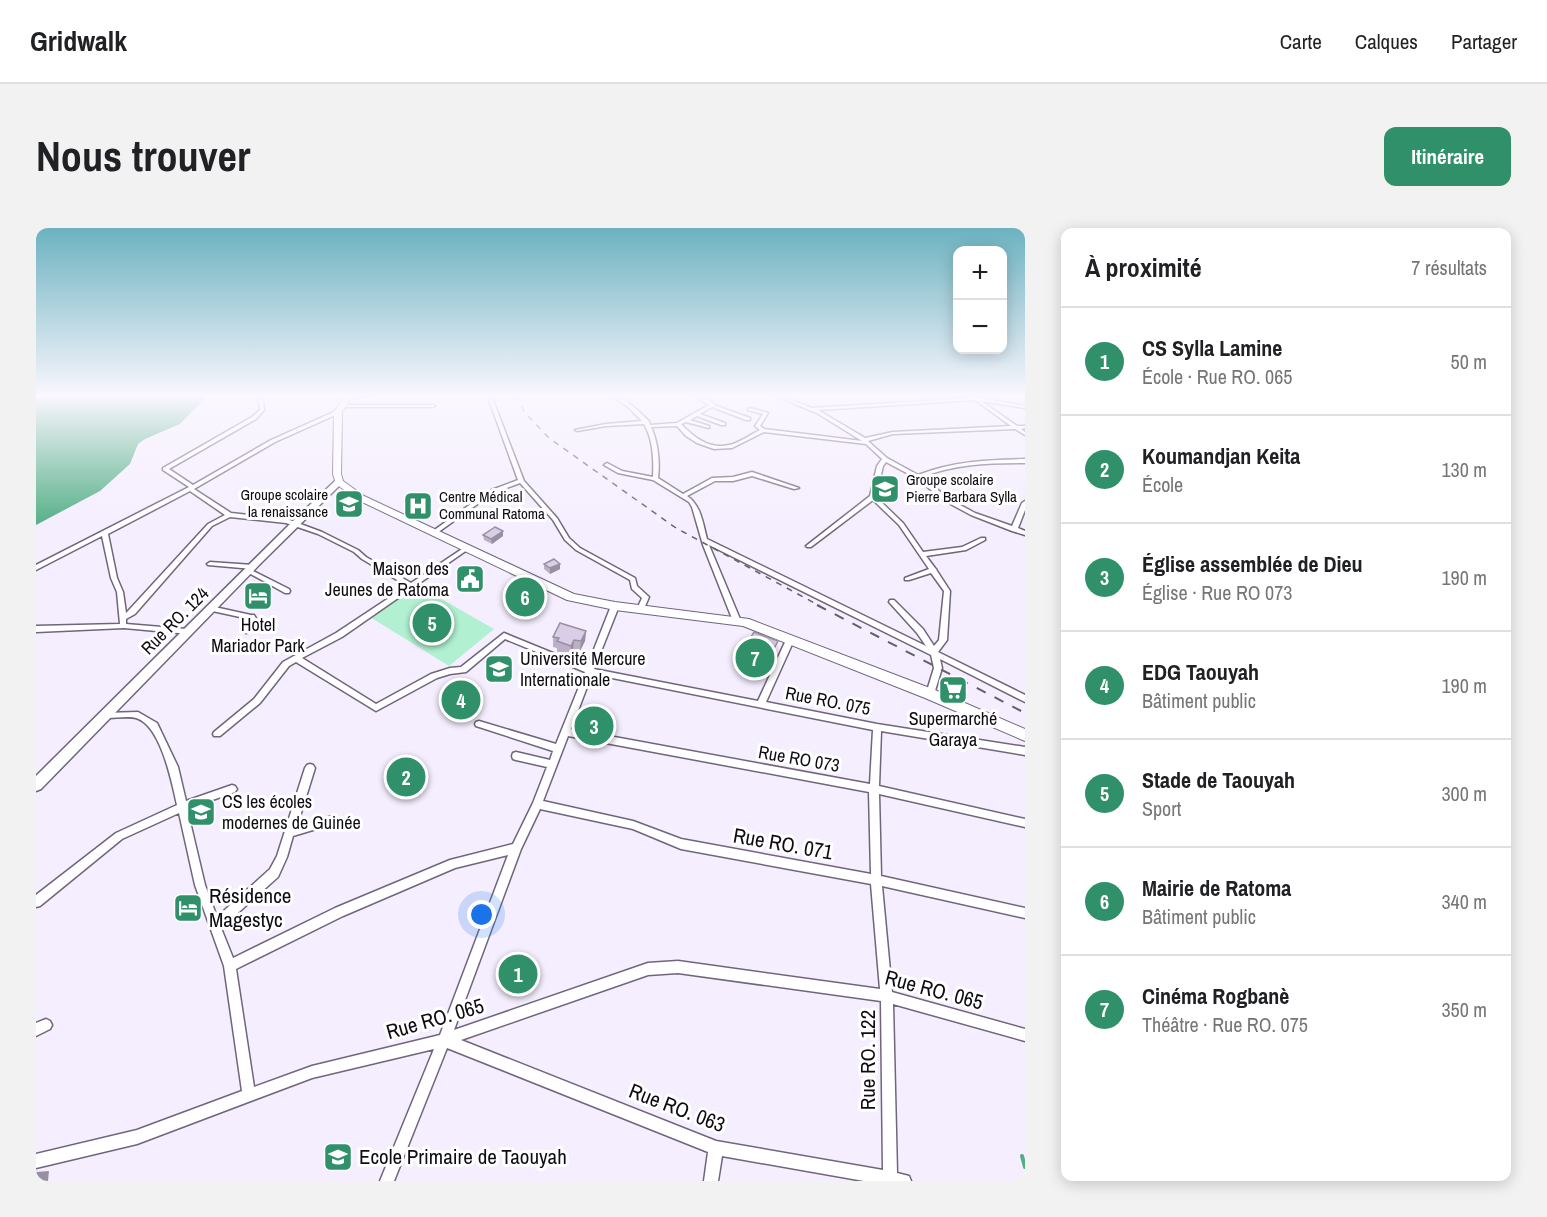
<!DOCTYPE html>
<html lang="fr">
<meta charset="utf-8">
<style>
body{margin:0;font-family:"Archivo Narrow",sans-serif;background:#f2f2f2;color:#202124}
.controls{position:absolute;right:18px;top:18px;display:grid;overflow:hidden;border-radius:12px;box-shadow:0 3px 15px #0003}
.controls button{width:54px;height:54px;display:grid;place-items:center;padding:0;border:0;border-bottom:2px solid #e0e0e0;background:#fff;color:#202124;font:30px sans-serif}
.you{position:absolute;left:446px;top:687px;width:21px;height:21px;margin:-15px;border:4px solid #fff;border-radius:50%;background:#1a73e8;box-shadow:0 0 0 9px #1a73e833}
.badge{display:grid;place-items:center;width:39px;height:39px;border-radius:50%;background:#309069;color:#fff;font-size:20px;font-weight:700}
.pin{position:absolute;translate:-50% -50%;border:3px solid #fff;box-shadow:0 2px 6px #0006}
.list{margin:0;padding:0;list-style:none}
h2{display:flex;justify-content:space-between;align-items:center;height:78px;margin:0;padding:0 24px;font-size:26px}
h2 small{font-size:20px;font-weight:400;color:#757577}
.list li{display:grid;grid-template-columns:39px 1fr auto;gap:18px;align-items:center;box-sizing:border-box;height:108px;padding:0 24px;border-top:2px solid #e0e0e0}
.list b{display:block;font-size:22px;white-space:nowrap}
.list p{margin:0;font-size:20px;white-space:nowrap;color:#757577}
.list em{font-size:20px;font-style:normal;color:#757577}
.map{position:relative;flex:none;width:989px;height:953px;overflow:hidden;border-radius:12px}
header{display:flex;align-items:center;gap:36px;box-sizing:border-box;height:84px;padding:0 30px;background:#fff;border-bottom:2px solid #e0e0e0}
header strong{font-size:28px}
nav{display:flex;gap:33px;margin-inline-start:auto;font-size:21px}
.intro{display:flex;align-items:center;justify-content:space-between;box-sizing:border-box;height:144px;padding:0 36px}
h1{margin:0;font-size:42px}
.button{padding:15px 27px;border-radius:12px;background:#309069;color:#fff;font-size:21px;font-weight:700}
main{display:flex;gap:36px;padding:0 36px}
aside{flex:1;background:#fff;border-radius:12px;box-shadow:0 3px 15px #0003}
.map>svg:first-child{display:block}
</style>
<header>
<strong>Gridwalk</strong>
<nav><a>Carte</a><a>Calques</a><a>Partager</a></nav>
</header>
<div class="intro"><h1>Nous trouver</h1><a class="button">Itinéraire</a></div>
<main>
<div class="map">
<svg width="989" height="953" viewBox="0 0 989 953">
<rect width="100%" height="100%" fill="#f5eefe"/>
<path fill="#b1f1d1" d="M381 357 458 401 413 438 334 389Z"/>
<path fill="#52ae85" d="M0 167H172L144 196 109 211 102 216 94 236 64 263 0 297Z"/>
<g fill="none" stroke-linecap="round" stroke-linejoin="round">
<path stroke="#52ae85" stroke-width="4" d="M986 928 989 939"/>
<g stroke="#70657c" stroke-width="3">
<path id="street" d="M222 167H226L228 182 220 191 133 241 157 257 235 212 300 183H304V185L239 214 158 261 195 285 251 291 286 304 322 322 330 329 375 355 429 319 431 318 434 320 306 409 266 430 340 476 395 446 414 440 425 439 468 405 551 439 575 378 579 376 583 378 558 441 722 473 750 412 754 409 758 412 730 474 841 496 989 519V527L845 503 843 558 989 591V599L843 566 845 648 989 680V690L846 658 856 764 989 801V813L857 776 861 945 873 948 875 953H828L686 928 682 953H668L672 924 411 820 358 953H344L398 821 276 850 101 916 0 940V926L101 902 206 863 188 738 159 657 143 585 86 611 4 678 0 679V667L80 605 141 577C136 555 125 497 100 490 93 488 80 490 72 490L69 489 68 487 69 485 102 484 121 495 142 539 150 573 196 557 199 558 201 561 199 564 151 581 169 657 181 689 234 641 241 628 269 540 271 537 274 536 277 537 279 540 261 598 297 588 300 589 302 592 300 595 297 596 257 608 251 629 242 649 185 700 197 730 299 680 414 632 477 616 497 575 511 539 480 532 477 531 476 528 477 525 480 524 514 532 517 523 440 498 439 496 440 494 443 493 520 516 549 444 469 411 430 444 414 446 401 450 340 483 260 434 253 438 224 475 184 508H178L177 506 178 504 218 471 247 434 300 405 371 358 326 331 318 324 282 306 250 295 194 289 176 298 99 386 90 391V396L150 401 153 402 154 404 153 406 88 400 0 404V398L84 396 81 364 75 350 66 308 0 342V337L153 259 127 242V240L216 189 224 182ZM154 263 189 287 172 296 93 382 90 385 87 364 81 350 72 306ZM556 446 837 502 834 556 535 501ZM532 508 833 564 835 646 645 611 597 593 507 573ZM504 581 597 601 645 621 835 656 844 761 642 733 612 735 418 802 485 621ZM472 627 404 807 276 838 218 859 200 741 307 688 419 640ZM642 745 845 773 847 942 680 913 425 812 612 747Z
M306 167H310L311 169 325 167H333L309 172 307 171Z
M454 167H458L457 172 488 253 521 290 533 310 544 320 599 350 601 358 613 369 607 383H605L601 381 606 370 596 361 594 352 540 322 529 312 517 292 484 255 457 265 401 305H397V303L453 263 482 252 453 172Z
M574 167C588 167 603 184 613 193L614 197 641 195 673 177 656 167H661L678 175V177L714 190V192H710L676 179 664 186 689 195V197H685L661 188 654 192 673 198V200L650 194 645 196C657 209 674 222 693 217 702 216 715 206 724 202L719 198 727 186 712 182V181L714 180 732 185 724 198 728 201 826 213 781 185 737 167H742L776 180 936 170 934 168 936 167 940 169 989 178V180L945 173 981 198H989V200L985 201 989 204V207L979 201 857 206 832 213 851 230 882 247C917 233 952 232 989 231V235C953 235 919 236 886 249L913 271 939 285 976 298 986 275 989 273V282L982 300 989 303V307L976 303 935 287 909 273 880 250 850 234 847 238 840 269 867 295 887 324 926 319 945 310H949V312L930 322 890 328 899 340 900 341 901 343 914 363 911 412 902 424 989 467V474L904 431 906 440 898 466 897 468H891L890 466 898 440 895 427 673 317 704 391 700 393H697L667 317 656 279 653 274 617 252 582 245 568 237 571 235 586 243 617 249C618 231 617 211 608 196L570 198 541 203 539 202 570 196 606 193 592 179ZM939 172 975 198 857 204 829 210 782 182ZM641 198 650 208 661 215 678 221 696 220 728 204 830 216 846 231 841 238 834 268 770 318 771 319H775L837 272 863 297 893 341 869 350V352H873L895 345 908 363 903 412 898 418 887 401 858 372H854L853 374 881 405 890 418 671 311C667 296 665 277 651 268L679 253H697L716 248 758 261 763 260 716 244 697 249 676 250 647 266 622 250C624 234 622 214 615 199Z
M305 177H397L399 178 397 179H303V177Z
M174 334 217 337 220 339 217 341 172 337 171 336Z
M213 341 253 361 254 363 253 365H249L211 344 210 343Z
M172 378H174L215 387H218L221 392 213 404 210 405 206 402 213 392V391L172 382 170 380Z
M10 791 14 793 16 797 14 801 0 808V795Z"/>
</g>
<g stroke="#70657c" stroke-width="3">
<path id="secondary" d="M300 252 307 254 225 335 5 561 0 563V548L256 294Z"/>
</g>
<g stroke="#70657c" stroke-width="2">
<path id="primary" d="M310 167H317L306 184 305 246 307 253 328 268 538 366 579 374 713 391 899 462 989 501V513L889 470 707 398 579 382 531 372 322 272 300 256 297 246 298 184Z"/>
</g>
<use href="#street" fill="#fff" fill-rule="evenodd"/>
<use href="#secondary" fill="#fff" fill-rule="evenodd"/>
<use href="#primary" fill="#fff" fill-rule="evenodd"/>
<path stroke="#635e69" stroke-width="1.5" stroke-dasharray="6 6" stroke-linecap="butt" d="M481 167 489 185 513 210 640 300 784 378"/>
<path stroke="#635e69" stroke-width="2" stroke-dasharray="10 10" stroke-linecap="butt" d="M781 377 989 485"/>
</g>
<path fill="#bbb0c7" d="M467 303V308L456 316 448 312 447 307Z
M508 336H524V341L514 346 508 341Z
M550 403 549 413 544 423 537 422 534 428 521 424V420L517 419V409Z
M742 413 724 448 700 438 705 427Z"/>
<path fill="#9890a2" d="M467 303V308L456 316 455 311Z
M524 336V341L514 346V340Z
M550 403 549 413 544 423 545 413Z
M538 412 537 422 534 428 535 418Z
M13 943 12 953H0V944Z"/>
<path fill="#d9cde7" stroke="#9890a2" stroke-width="1.5" d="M459 299 467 303 455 311 447 307Z
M518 331 524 336 514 340 508 336Z
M524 395 550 403 545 413 538 412 535 418 521 413 523 410 517 409Z
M718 404 742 413 729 438 705 427Z"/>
<linearGradient id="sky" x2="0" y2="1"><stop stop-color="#6cb2c0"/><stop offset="0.56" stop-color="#faf7ff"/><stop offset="1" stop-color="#faf7ff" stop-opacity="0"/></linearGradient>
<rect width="989" height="300" fill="url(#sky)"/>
<defs>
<g id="school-square" transform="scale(1.5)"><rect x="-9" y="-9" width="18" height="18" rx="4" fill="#309069" stroke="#fff"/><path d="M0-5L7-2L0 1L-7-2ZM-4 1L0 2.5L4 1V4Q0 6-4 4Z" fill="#fff"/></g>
<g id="hospital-square" transform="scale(1.5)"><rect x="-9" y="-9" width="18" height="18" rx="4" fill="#309069" stroke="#fff"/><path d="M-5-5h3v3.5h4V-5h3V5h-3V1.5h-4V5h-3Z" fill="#fff"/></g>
<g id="civic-square" transform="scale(1.5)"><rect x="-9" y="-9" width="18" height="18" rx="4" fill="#309069" stroke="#fff"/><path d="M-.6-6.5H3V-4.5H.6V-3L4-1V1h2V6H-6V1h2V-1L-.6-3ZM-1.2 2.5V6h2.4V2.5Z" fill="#fff"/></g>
<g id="hotel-square" transform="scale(1.5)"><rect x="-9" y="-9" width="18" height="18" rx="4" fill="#309069" stroke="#fff"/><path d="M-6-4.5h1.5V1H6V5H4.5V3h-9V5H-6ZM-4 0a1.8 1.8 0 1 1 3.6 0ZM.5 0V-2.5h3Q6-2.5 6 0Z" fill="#fff"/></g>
<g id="university-square" transform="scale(1.5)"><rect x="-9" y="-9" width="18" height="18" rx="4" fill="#309069" stroke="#fff"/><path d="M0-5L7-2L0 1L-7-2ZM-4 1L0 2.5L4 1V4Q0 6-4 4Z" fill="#fff"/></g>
<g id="supermarket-square" transform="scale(1.5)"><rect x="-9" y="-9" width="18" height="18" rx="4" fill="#309069" stroke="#fff"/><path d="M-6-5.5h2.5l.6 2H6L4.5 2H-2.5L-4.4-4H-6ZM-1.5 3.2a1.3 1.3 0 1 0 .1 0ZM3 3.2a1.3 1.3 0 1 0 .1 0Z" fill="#fff"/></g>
</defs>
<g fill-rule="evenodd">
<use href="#school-square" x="849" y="261"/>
<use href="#school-square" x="313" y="276"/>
<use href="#hospital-square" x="382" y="278"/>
<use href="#civic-square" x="434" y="351"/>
<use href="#hotel-square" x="222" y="368"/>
<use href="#university-square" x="463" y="441"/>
<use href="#supermarket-square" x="917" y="462"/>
<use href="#school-square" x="165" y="584"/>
<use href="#hotel-square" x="152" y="680"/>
<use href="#school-square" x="302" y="929"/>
</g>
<g text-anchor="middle" stroke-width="6" stroke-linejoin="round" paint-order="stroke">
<g font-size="15" fill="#0f0b13" stroke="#fff" text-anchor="start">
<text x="870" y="257">Groupe scolaire<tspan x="870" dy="17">Pierre Barbara Sylla</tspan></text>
<text x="292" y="272" text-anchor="end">Groupe scolaire<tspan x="292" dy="17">la renaissance</tspan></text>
<text x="403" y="274">Centre Médical<tspan x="403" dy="17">Communal Ratoma</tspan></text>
</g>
<g font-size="18" fill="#0f0b13" stroke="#fff">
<text x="413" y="347" text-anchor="end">Maison des<tspan x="413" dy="21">Jeunes de Ratoma</tspan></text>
<text x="222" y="403">Hotel<tspan x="222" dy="21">Mariador Park</tspan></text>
<text x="484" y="437" text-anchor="start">Université Mercure<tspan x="484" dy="21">Internationale</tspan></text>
<text x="917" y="497">Supermarché<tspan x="917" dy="21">Garaya</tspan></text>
<text x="186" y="580" text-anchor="start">CS les écoles<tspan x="186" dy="21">modernes de Guinée</tspan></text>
</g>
<g font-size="18" fill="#0f0b13" stroke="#fff">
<text transform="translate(139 393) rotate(-45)" y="6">Rue RO. 124</text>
<text transform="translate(792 473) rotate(11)" y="6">Rue RO. 075</text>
<text transform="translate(763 531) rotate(10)" y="6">Rue RO 073</text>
</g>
<g font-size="21" fill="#0f0b13" stroke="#fff">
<text transform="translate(747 616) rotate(10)" y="7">Rue RO. 071</text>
<text transform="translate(898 762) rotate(15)" y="7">Rue RO. 065</text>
<text transform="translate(399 791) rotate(-16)" y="7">Rue RO. 065</text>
<text transform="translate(832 832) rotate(-90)" y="7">Rue RO. 122</text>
<text transform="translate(641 880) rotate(21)" y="7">Rue RO. 063</text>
</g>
<g font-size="21" fill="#0f0b13" stroke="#fff" text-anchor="start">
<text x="173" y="675">Résidence<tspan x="173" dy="24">Magestyc</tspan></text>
<text x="323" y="936">Ecole Primaire de Taouyah</text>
</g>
</g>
</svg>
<div class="controls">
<button>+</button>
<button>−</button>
</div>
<div class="you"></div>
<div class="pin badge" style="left:482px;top:746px">1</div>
<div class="pin badge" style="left:370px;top:549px">2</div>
<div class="pin badge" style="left:558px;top:498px">3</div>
<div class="pin badge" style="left:425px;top:472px">4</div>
<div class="pin badge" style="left:396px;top:395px">5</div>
<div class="pin badge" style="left:489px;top:369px">6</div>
<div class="pin badge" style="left:719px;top:430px">7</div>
</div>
<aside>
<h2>À proximité<small>7 résultats</small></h2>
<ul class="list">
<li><span class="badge">1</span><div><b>CS Sylla Lamine</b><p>École · Rue RO. 065</p></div><em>50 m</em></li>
<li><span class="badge">2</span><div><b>Koumandjan Keita</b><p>École</p></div><em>130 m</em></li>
<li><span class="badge">3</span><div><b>Église assemblée de Dieu</b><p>Église · Rue RO 073</p></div><em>190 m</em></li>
<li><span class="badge">4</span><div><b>EDG Taouyah</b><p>Bâtiment public</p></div><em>190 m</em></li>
<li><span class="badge">5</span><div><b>Stade de Taouyah</b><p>Sport</p></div><em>300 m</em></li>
<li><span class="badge">6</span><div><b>Mairie de Ratoma</b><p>Bâtiment public</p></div><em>340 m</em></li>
<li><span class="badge">7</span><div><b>Cinéma Rogbanè</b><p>Théâtre · Rue RO. 075</p></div><em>350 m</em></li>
</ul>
</aside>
</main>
